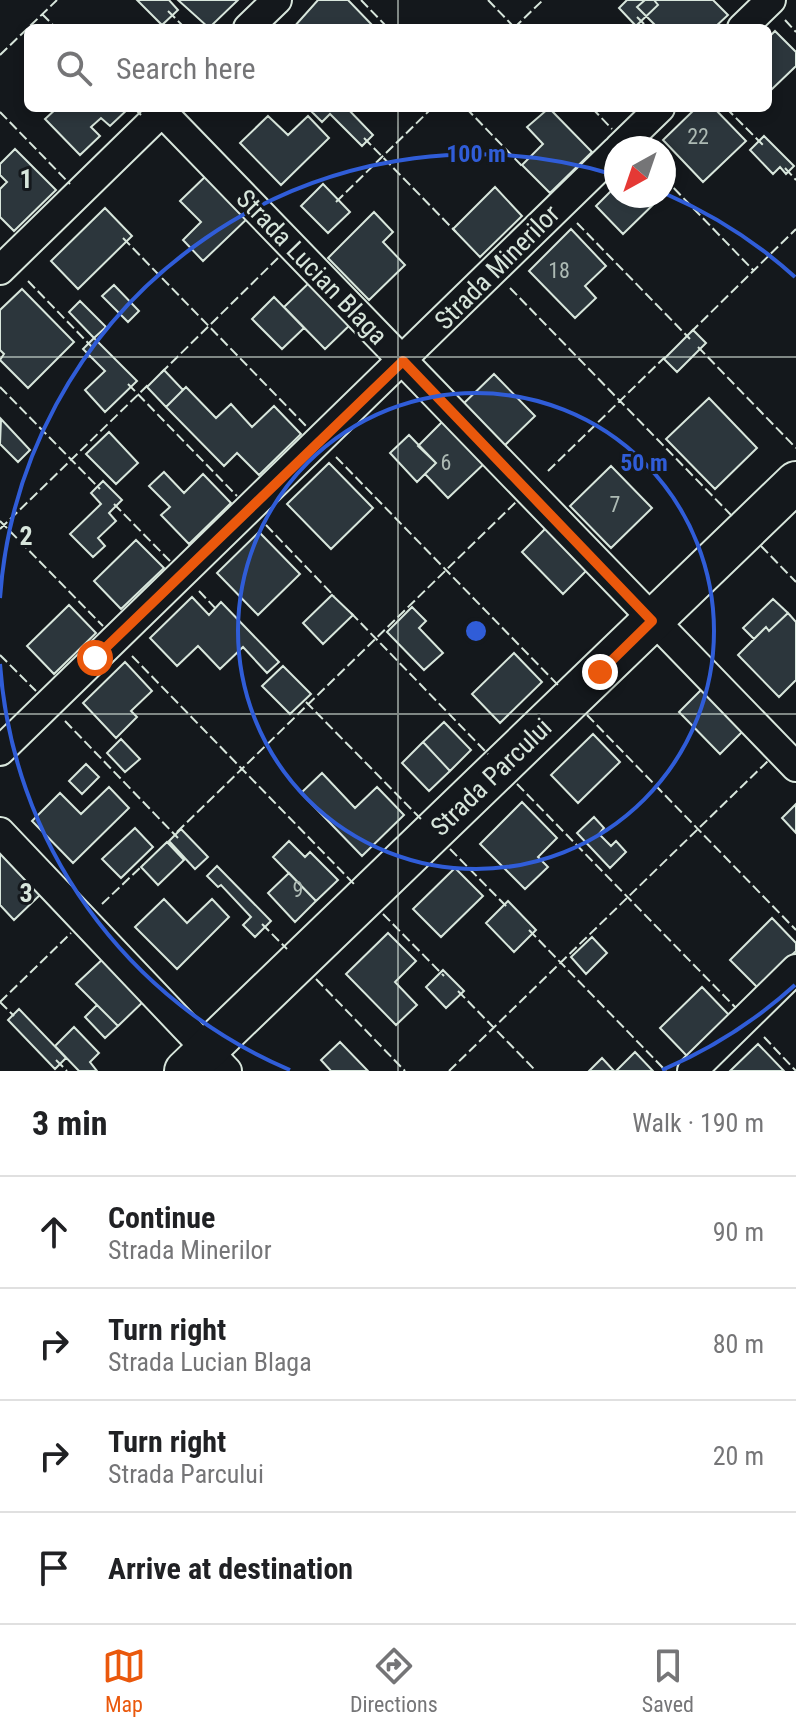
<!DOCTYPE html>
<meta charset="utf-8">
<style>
body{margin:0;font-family:"Roboto Condensed",sans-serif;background:#f6f6f6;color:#202124}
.compass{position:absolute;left:604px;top:136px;width:72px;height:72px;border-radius:50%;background:#fff;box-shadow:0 4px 12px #0003;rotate:220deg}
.stop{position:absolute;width:24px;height:24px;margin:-18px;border:6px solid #ea580c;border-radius:50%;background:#fff}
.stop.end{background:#ea580c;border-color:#fff;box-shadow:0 2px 8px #0008}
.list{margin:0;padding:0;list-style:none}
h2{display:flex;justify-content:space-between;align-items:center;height:104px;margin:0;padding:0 32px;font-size:34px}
h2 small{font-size:26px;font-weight:400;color:#757577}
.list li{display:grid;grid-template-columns:52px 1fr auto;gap:24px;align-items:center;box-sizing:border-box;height:112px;padding:0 32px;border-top:2px solid #e0e0e0}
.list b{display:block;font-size:30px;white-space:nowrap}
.list p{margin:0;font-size:26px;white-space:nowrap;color:#757577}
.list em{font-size:26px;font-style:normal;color:#757577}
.icon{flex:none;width:44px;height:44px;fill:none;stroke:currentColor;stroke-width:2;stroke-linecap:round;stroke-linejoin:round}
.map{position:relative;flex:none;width:796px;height:1071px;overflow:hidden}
.search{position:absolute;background:#fff;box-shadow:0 4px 12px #0003;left:24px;right:24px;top:24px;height:88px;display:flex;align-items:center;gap:20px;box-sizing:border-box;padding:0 28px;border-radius:12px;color:#757577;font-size:30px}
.sheet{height:552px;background:#fff}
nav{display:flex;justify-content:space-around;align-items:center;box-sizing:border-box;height:112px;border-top:2px solid #e0e0e0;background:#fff;font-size:22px;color:#757577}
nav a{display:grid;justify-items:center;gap:4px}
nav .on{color:#ea580c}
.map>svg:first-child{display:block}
</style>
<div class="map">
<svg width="796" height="1071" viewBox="0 0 796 1071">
<rect width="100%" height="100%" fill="#14181c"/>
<path fill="#2c363c" stroke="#d8e6dc" stroke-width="2" d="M137 0H169L178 10 162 25Z
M178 0H238L209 28Z
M318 0H348L375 28H293Z
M627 0H654L658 5 636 26 619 8Z
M645 0H713L728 15 714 28H658L637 7Z
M775 31 796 52V66L768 93V38Z
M57 108H129L110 126 101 118 91 127 100 136 80 155 45 119Z
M316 108H347L373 135 362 146 330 114 322 122 312 112Z
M549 108 592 152 550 193 522 165 543 144 527 127Z
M696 108H714L746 141 703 182 663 140Z
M268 116 288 135 308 116 329 138 281 185 240 143Z
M764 136 794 166 786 174 780 167 773 174 750 150Z
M15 149 56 190 14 231 0 217V189L7 182 0 175V164Z
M209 173 250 216 203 261 183 240 201 222 180 201Z
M323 184 350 212 328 233 301 206Z
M616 186V196H662L623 234 596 206Z
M495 187 522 216 480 257 453 229Z
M105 208 132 236 78 289 51 261Z
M374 212 393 232 383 242 405 265 369 300 328 258Z
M571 229 606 266 585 286 596 298 575 318 529 271Z
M312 280 353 322 325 349 284 307Z
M114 285 139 311 128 322 102 296Z
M22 289 74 342 28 388 0 360 4 354 0 350V310Z
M274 297 304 328 282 349 252 319Z
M80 301 106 327 94 338 69 312Z
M693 330 706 343 677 372 664 359Z
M94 338 137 381 105 412 85 390 105 371 83 349Z
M164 370 183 390 166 407 147 387Z
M494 374 535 416 502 448 461 406Z
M186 387 216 418 231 404 252 427 274 406 301 434 259 475 237 453 224 466 166 407Z
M709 398 757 448 715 489 666 439Z
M446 418 488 460 448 498 425 474 436 463 418 446Z
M1 419 30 450 18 462 0 444Z
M109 432 138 463 116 484 86 454Z
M409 435 436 463 417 482 390 453Z
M329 463 373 508 331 549 287 504Z
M611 466 652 508 611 548 570 506Z
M164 472 184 493 203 474 231 503 189 544 161 515 170 507 149 486Z
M103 481 122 500 109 513 116 521 98 538 105 546 93 557 70 534 101 504 91 493Z
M550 524 591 566 563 594 522 552Z
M259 532 300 574 258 615 217 573Z
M136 540 164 568 121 609 94 581Z
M332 595 353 615 323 644 303 623Z
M192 597 209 615 221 602 279 662 267 673 243 647 220 669 198 646 177 666 150 638Z
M773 599 788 613 769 631 766 627 754 639 743 628Z
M69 605 96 633 54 674 27 646Z
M412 607 426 621 419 628 443 653 424 670 387 632Z
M788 613 796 622V680L779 697 738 655 766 627 769 631Z
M514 653 542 682 500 723 472 694Z
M125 662 152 691 131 711 137 717 116 738 83 703Z
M283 666 311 694 290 714 262 686Z
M707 684 748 726 720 754 679 712Z
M444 722 471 750 450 771 423 742Z
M593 734 620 762 578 803 551 775Z
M121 739 140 759 125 772 107 753Z
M423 742 450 771 429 791 402 763Z
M86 764 99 777 82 794 69 781Z
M322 773 355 808 377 787 404 815 362 856 301 793Z
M109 787 129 808 73 863 32 821 60 793 81 814Z
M522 802 557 838 538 857 548 867 525 889 480 844Z
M796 804V833L782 818Z
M594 817 604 828 599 834 611 846 616 841 626 852 610 868 577 833Z
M135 828 153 847 121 878 102 859Z
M181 829 208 857 195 869 169 841Z
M289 841 305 857 310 852 338 880 316 901 273 857Z
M167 842 184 860 158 885 141 867Z
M0 852 42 893 14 920 0 905Z
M217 866 271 921 255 937 243 925 251 917 221 885 218 887 207 876Z
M455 868 483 896 441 937 413 909Z
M289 873 316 901 295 922 268 893Z
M164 899 187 923 212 899 229 917 177 969 135 927Z
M508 901 536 930 514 952 486 923Z
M772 918 796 943V951L758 988 730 960Z
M388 933 416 961 395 982 417 1005 396 1025 346 974Z
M592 937 607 953 586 974 571 957Z
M105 957 146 999 118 1026 76 984Z
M443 970 464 991 446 1008 426 987Z
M702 987 729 1015 687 1056 660 1028Z
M97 1005 118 1026 105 1038 85 1017Z
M19 1009 66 1058 55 1069 8 1020Z
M74 1027 99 1053 90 1062 97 1071H79L55 1046Z
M340 1042 368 1071H331L321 1060Z
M758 1044 784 1071H730Z
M635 1052 653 1071H616Z
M602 1058 614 1071H589Z"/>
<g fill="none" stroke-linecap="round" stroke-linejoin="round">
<g stroke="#d8e6dc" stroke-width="32">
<path id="street" d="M248 28 277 0
M742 28 771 0
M162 112 796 767
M619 148 660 108
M0 270 166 108
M0 751 616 151
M0 832 227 1071
M692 1071 796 969"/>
</g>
<g stroke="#d8e6dc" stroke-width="44">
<path id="secondary" d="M185 1071 796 482"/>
</g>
<use href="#street" stroke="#14181c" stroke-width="28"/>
<use href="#secondary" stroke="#14181c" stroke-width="40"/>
<path stroke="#d8e6dc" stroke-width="2" stroke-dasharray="10 4" stroke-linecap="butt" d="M361 0 388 28
M488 0 515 28
M168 11 185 28
M42 14 56 28
M637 17 648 28
M785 20 796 32
M514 28 543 0
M0 55 57 0
M134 108 141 115
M466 108 523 167
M592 108 612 129
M726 108 763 145
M0 112 70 184
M364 138 456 232
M785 168 796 180
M664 178 754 271
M336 202 432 108
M577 223 690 339
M123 238 307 427
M28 281 92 347
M510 288 732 516
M691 332 796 229
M698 347 796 448
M161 373 279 257
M128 384 237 496
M0 387 100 489
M336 457 558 685
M548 471 665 357
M114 504 170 561
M0 521 103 626
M266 525 334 596
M0 529 149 384
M761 546 796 582
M199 591 217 610
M351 613 488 754
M0 655 36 691
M132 656 354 884
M306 702 421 819
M587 715 796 930
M65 721 178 838
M517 784 736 1008
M177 832 516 502
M450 849 507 907
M102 904 143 865
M383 914 444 976
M262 924 287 949
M529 930 666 1071
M316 979 405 1071
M458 991 536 1071
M0 1002 71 933
M0 1002 14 1016
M764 1037 796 1071
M56 1060 67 1071
M449 1071 769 760"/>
</g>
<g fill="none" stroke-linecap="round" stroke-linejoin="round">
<path stroke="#ea580c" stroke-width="10" d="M95 658 403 361 652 621 600 672"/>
</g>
<path fill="none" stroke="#d8e6dc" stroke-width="2" stroke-opacity="0.55" d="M398 0V28M398 108V1071M0 357H796M0 714H796"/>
<g fill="none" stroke="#305dd8" stroke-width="4">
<circle cx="476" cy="631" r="238"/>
<path d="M795 985A477 477 0 0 1 662 1070M290 1070A477 477 0 0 1 0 664M0 598A477 477 0 0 1 615 175M666 194A477 477 0 0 1 795 277"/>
</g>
<g text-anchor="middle" stroke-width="6" stroke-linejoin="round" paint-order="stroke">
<g font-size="22" fill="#adbab4">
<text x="698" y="144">22</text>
<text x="559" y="278">18</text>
<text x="446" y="470">6</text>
<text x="615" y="512">7</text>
<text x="298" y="897">9</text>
</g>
<g font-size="26" fill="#d8e6dc" stroke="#14181c">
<text transform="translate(312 267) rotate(46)" y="9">Strada Lucian Blaga</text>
<text transform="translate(497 267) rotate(-45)" y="9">Strada Minerilor</text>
<text transform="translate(491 777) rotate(-44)" y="9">Strada Parcului</text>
</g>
</g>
<g font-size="26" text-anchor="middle" font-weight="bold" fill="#d8e6dc" stroke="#14181c" stroke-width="6" stroke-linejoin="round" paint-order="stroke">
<text x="26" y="188">1</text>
<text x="26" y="545">2</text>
<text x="26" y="902">3</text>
</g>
<circle cx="476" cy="631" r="12" fill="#305dd8" stroke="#14181c" stroke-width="4"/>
<g font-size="24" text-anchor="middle" font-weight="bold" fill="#305dd8" stroke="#14181c" stroke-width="6" stroke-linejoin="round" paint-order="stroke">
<text x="476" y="162">100 m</text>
<text x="644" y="471">50 m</text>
</g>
</svg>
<svg class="compass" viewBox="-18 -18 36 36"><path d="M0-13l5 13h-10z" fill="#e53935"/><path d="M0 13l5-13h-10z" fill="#757577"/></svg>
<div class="stop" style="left:95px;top:658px"></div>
<div class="stop end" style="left:600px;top:672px"></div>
<div class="search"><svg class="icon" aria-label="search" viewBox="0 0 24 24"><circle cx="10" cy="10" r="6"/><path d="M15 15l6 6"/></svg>Search here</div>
</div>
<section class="sheet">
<h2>3 min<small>Walk · 190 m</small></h2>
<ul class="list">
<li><svg class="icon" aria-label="ahead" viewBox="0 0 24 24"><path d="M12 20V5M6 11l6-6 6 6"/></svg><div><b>Continue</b><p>Strada Minerilor</p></div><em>90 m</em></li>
<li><svg class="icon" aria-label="right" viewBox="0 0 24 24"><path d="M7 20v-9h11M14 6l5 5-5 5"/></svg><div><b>Turn right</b><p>Strada Lucian Blaga</p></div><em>80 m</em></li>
<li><svg class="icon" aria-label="right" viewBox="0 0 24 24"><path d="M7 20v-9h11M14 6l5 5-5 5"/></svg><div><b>Turn right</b><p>Strada Parcului</p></div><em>20 m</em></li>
<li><svg class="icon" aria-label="arrive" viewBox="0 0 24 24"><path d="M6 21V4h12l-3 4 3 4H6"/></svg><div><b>Arrive at destination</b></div></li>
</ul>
</section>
<nav>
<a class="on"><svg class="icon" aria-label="map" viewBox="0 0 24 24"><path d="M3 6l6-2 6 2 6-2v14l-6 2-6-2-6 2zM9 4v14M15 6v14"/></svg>Map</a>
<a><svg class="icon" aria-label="directions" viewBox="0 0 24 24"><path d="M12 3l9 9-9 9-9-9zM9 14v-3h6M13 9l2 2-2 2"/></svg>Directions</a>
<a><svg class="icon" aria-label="saved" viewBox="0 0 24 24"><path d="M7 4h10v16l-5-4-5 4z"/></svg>Saved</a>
</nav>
